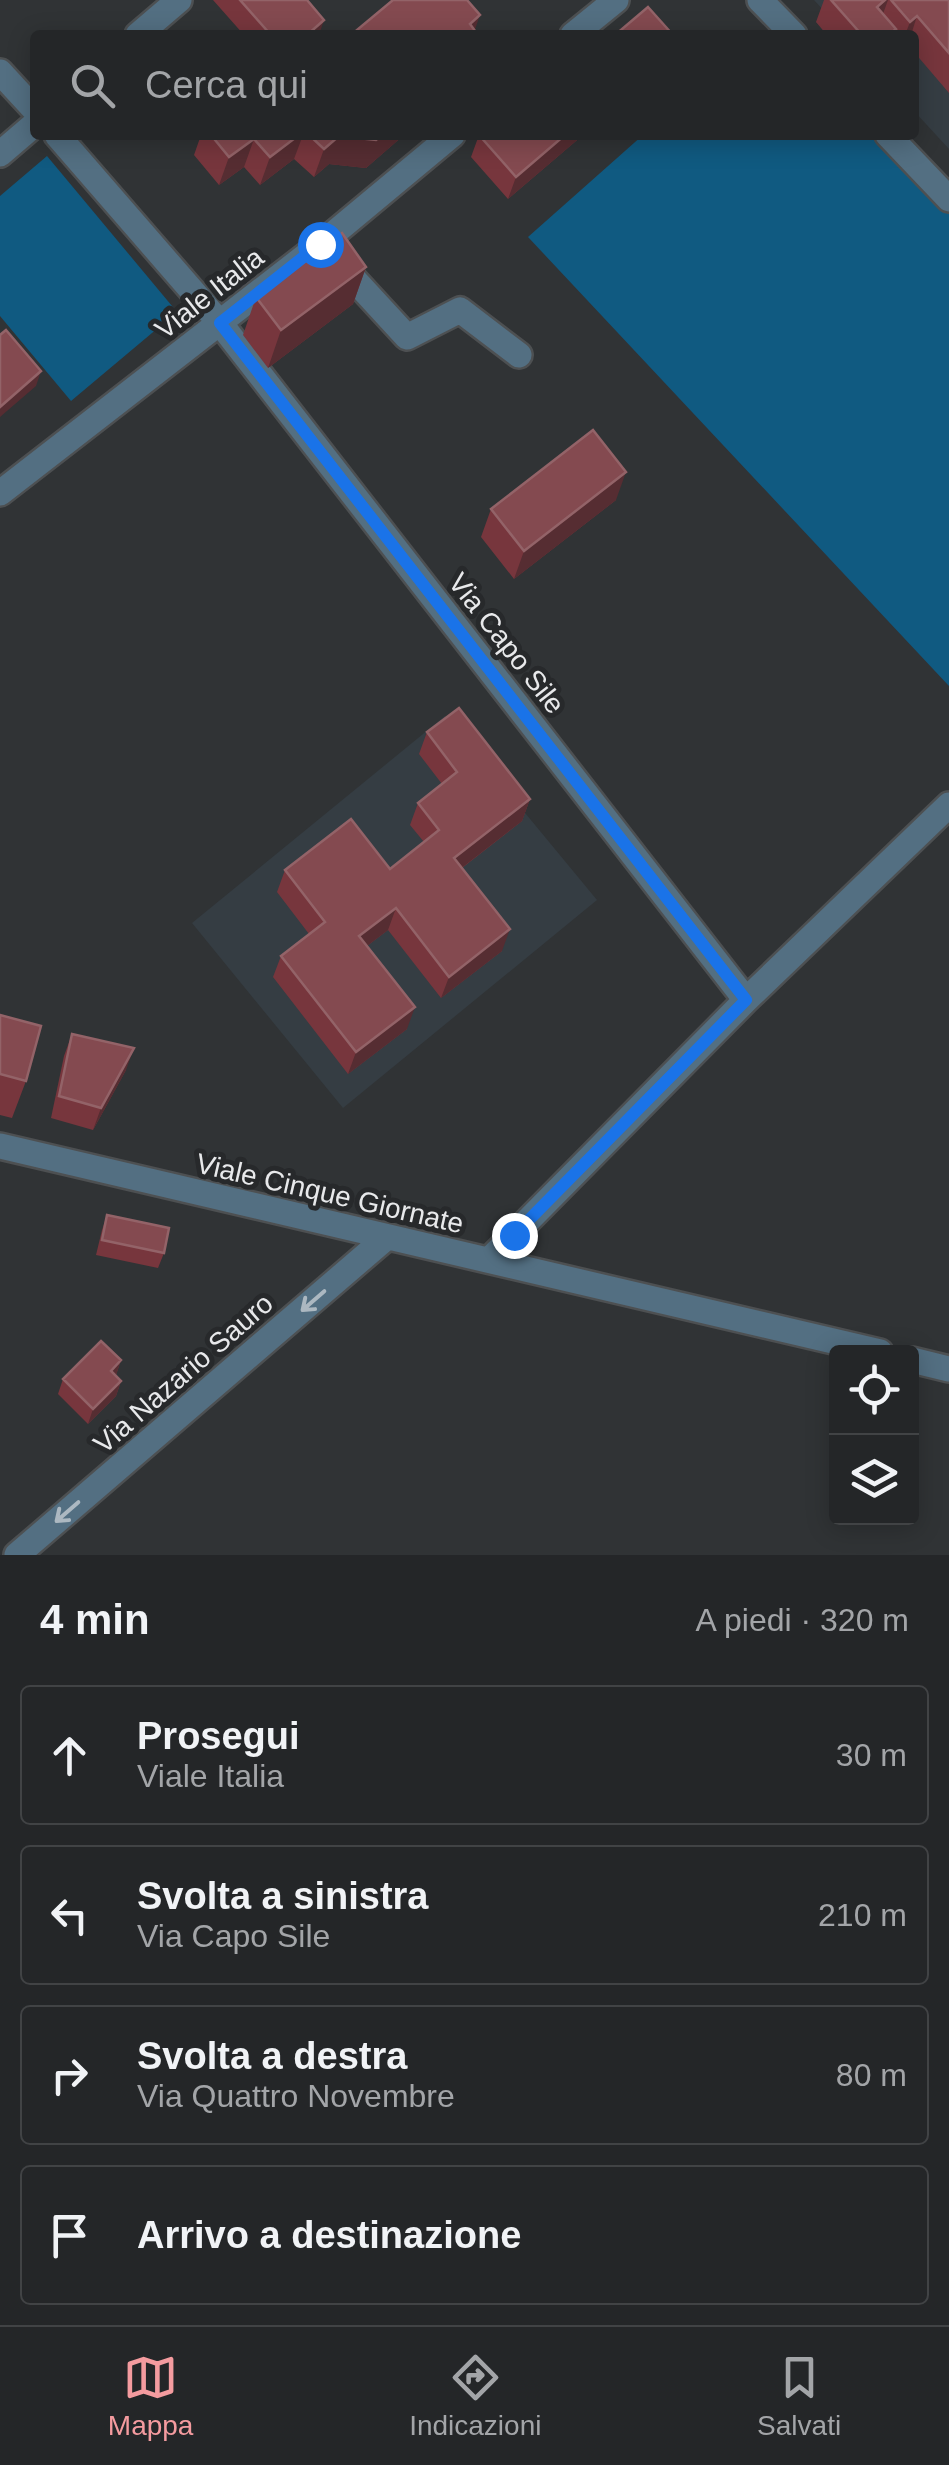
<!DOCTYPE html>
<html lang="it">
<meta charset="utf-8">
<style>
body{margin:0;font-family:Helvetica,sans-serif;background:#2c2e30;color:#f1f3f6}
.controls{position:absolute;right:30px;bottom:30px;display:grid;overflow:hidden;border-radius:10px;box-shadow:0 5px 25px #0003}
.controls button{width:90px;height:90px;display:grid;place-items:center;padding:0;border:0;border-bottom:2px solid #414345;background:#242628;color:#f1f3f6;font:50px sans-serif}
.stop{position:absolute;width:30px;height:30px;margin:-22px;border:8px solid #1a73e8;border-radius:50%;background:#fff}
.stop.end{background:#1a73e8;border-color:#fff;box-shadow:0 2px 10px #0008}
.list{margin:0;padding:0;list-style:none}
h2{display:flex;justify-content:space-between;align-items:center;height:130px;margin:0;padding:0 40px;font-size:42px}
h2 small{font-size:32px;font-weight:400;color:#a3a5a8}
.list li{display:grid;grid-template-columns:65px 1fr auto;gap:30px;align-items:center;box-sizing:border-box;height:140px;margin:0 20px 20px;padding:0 20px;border:2px solid #414345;border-radius:10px}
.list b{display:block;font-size:38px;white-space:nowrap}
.list p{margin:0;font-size:32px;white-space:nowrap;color:#a3a5a8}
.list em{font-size:32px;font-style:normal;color:#a3a5a8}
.icon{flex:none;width:55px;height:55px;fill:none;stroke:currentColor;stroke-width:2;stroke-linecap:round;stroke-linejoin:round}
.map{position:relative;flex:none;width:949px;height:1555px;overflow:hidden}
.search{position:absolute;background:#242628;box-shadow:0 5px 25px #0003;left:30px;right:30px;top:30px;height:110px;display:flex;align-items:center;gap:25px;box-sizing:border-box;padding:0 35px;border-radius:10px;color:#a3a5a8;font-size:38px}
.sheet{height:770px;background:#242628}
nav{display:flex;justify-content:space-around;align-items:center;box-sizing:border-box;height:140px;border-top:2px solid #414345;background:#242628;font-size:28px;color:#a3a5a8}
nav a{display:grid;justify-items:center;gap:5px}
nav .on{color:#f49b9f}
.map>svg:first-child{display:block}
</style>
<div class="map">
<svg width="949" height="1555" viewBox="0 0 949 1555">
<rect width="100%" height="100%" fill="#303335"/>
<path fill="#353d43" d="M814 0H949V149L914 111V35H827L816 22 826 13Z
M445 716 597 900 343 1108 192 923Z"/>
<path fill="#105a81" d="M643 135H881L949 208V686L528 237Z
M47 156 177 312 71 401 0 316V196Z"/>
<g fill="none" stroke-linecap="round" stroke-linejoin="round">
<g stroke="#4d5052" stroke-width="30">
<path id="minor" d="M760 0 794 35
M138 35 179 0
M573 35 616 0
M0 72 35 110
M57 135 220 323 746 1000
M888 135 949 199
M0 154 35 124
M338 262 407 337 460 310 519 355
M0 493 321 244 452 135
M0 1146 880 1352
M489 1260 746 1000 949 805
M912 1360 949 1369
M17 1555 387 1237"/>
</g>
<use href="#minor" stroke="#536f82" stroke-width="25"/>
</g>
<path fill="#77363d" d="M213 0H307L319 35H244Z
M824 0H949V93L914 52V35H827L816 22Z
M201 135H404L366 168 329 164 314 177 294 159 260 185 244 167 219 185 194 155Z
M479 135H583L508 199 471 157Z
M366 267 353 304 268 368 243 335 256 297Z
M616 500 514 579 481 537 491 509Z
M427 732 530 799 522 821 462 868 502 951 441 998 388 930 367 946 407 1029 348 1074 273 977 281 956 309 934 277 892 285 870 390 869 424 842 410 825 418 803 442 784 419 754Z
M0 1015 26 1081 12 1118 0 1115Z
M72 1034 126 1070 93 1130 51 1118 64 1056Z
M107 1215 164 1253 158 1268 96 1255 102 1230Z
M121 1360 116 1375 121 1381 116 1396 88 1424 58 1394 63 1379Z"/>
<path fill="#562d32" d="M885 0H888L879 25 877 7Z
M480 15 473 35 470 24Z
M917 16 911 35H905L910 22Z
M324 20 319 35H307Z
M299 135H303L294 159 260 185 270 157Z
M404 135 366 168 329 164 314 177 324 149 339 136Z
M565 135H583L508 199 516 177Z
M254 139 244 167 219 185 229 157Z
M366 267 353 304 268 368 281 330Z
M41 371 36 386 0 417V407Z
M626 472 616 500 514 579 524 551Z
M530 799 522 821 446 880 454 858Z
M396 908 388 930 351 958 359 936Z
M510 929 502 951 441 998 449 977Z
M415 1007 407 1029 348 1074 356 1052Z
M134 1048 126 1070 93 1130 101 1108Z
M121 1360 116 1375 111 1371Z
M121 1381 116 1396 88 1424 93 1409Z"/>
<path fill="#844a50" stroke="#936368" stroke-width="2.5" d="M240 0H307L324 20 307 35H271Z
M393 0H467L480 15 470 24 478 35H351Z
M831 0H885L877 7 896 29 888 35H862Z
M891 0H949V53L917 16 910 22Z
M648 7 673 35H615Z
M211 135H299L270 157 254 139 229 157Z
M309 135H382L376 140 339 136 324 149Z
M479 135H565L516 177Z
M342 233 366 267 281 330 256 297Z
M6 330 41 371 0 407V335Z
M593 430 626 472 524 551 491 509Z
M459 708 530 799 454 858 510 929 449 977 396 908 359 936 415 1007 356 1052 281 956 325 922 285 870 351 819 390 869 439 830 418 803 457 772 427 732Z
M0 1015 41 1026 26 1081 0 1074Z
M72 1034 134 1048 101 1108 59 1096Z
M107 1215 169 1228 164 1253 102 1240Z
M101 1341 121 1360 111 1371 121 1381 93 1409 63 1379Z"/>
<defs><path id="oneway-shaft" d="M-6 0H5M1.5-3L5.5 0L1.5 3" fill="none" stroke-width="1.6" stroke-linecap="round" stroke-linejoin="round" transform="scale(2.5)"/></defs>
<g stroke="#acb8c1">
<use href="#oneway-shaft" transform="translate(313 1301) rotate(139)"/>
<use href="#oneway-shaft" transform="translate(67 1512) rotate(139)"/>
</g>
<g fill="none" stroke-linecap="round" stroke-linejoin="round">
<path stroke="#1a73e8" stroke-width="12" d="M320 244 220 323 746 1000 514 1235"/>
</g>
<g text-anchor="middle" stroke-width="10" stroke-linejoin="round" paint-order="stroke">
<g font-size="28" fill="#e8e9eb" stroke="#27292b">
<text transform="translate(209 293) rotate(-38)" y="10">Viale Italia</text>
<text transform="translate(507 643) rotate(52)" y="10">Via Capo Sile</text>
<text transform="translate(330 1193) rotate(13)" y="10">Viale Cinque Giornate</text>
<text transform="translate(183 1373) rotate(-41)" y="10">Via Nazario Sauro</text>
</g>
</g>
</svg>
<div class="controls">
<button><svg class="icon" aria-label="locate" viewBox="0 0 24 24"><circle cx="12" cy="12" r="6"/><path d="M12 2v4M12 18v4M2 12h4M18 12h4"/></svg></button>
<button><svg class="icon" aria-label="layers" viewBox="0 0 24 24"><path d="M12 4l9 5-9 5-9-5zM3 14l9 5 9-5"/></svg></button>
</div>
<div class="stop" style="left:320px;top:244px"></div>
<div class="stop end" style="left:514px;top:1235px"></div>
<div class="search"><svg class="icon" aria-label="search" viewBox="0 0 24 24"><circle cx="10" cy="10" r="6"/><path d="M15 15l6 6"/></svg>Cerca qui</div>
</div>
<section class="sheet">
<h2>4 min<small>A piedi · 320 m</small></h2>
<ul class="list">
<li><svg class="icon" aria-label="ahead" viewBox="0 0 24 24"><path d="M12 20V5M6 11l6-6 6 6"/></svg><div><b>Prosegui</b><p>Viale Italia</p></div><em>30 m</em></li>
<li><svg class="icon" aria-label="left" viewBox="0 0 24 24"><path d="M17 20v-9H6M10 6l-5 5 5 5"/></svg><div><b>Svolta a sinistra</b><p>Via Capo Sile</p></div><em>210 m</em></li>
<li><svg class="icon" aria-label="right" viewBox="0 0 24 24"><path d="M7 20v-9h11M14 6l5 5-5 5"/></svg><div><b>Svolta a destra</b><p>Via Quattro Novembre</p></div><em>80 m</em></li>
<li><svg class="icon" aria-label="arrive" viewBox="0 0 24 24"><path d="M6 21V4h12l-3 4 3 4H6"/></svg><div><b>Arrivo a destinazione</b></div></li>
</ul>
</section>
<nav>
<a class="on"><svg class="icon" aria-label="map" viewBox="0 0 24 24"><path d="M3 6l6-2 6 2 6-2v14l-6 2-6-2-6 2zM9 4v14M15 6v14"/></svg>Mappa</a>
<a><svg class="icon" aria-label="directions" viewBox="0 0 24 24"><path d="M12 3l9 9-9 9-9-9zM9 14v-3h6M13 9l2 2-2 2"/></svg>Indicazioni</a>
<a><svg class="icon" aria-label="saved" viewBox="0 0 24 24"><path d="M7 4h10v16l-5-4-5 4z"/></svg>Salvati</a>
</nav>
